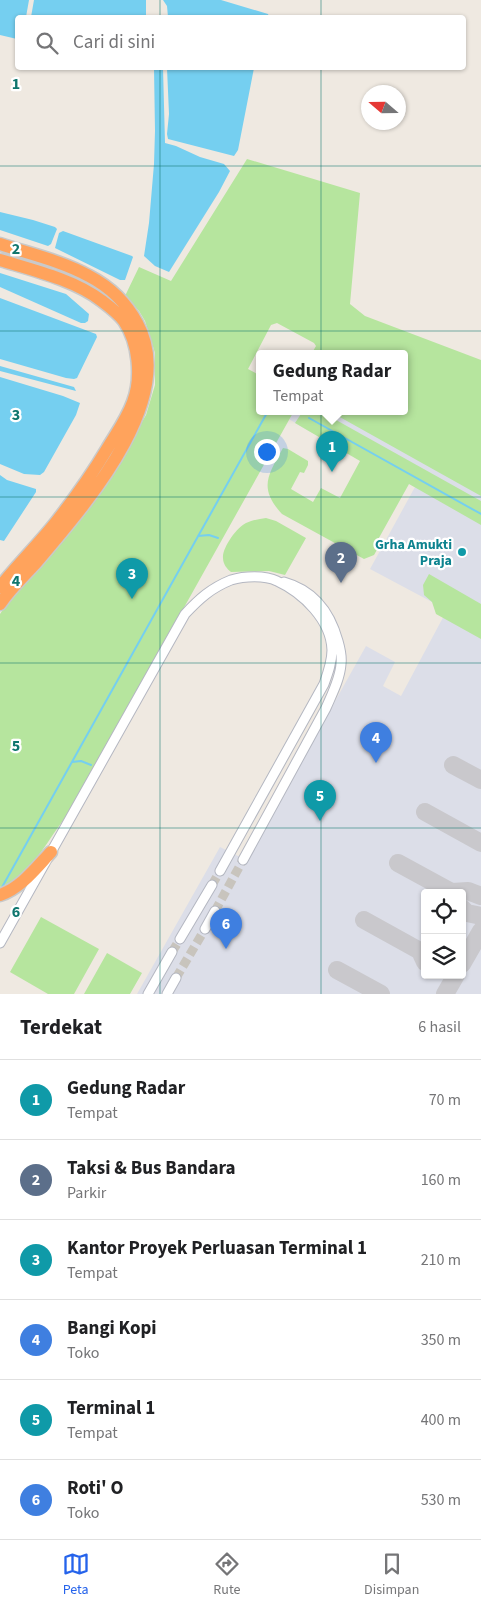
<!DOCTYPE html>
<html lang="id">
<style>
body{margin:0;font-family:"Source Sans 3",sans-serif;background:#f2f2f2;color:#202124}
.controls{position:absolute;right:15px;bottom:15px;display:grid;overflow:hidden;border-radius:5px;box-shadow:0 1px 4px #0004}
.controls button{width:45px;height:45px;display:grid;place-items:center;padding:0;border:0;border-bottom:1px solid #e0e0e0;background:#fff;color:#202124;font:25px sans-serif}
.compass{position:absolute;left:361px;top:85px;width:45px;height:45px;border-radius:50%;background:#fff;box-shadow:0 1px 4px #0004;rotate:290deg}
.you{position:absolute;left:266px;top:451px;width:18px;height:18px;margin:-12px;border:4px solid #fff;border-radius:50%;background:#1a73e8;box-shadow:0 0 0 8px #1a73e833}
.badge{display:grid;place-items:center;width:32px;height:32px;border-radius:50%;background:#2563eb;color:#fff;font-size:16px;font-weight:700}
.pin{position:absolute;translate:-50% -41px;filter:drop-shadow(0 1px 2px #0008)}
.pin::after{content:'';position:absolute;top:26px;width:18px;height:15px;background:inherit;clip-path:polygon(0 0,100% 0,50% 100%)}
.popup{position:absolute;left:256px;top:350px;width:152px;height:65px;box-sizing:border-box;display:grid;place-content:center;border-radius:5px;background:#fff;filter:drop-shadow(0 1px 4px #0005);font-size:16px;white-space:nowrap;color:#757577}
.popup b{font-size:19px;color:#202124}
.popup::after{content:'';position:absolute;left:50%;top:100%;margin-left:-10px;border:10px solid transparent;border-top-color:#fff}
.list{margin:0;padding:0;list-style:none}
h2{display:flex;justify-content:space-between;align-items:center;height:65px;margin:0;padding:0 20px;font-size:21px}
h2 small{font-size:16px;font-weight:400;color:#757577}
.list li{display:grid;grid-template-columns:32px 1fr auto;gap:15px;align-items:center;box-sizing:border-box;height:80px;padding:0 20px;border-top:1px solid #e0e0e0}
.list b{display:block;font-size:19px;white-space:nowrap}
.list p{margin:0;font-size:16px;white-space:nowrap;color:#757577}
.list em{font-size:16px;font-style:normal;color:#757577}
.icon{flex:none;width:28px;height:28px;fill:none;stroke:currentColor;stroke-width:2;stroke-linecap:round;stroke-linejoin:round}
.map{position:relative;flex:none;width:481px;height:994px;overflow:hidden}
.search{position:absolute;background:#fff;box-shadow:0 1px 4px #0004;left:15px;right:15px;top:15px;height:55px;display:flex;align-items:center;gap:12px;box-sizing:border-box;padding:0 18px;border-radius:5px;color:#757577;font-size:19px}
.sheet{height:545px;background:#fff}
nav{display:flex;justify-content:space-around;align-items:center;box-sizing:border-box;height:70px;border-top:1px solid #e0e0e0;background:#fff;font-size:14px;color:#757577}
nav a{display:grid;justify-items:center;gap:2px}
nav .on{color:#2563eb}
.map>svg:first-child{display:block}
</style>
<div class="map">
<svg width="481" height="994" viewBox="0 0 481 994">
<rect width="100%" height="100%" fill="#efe9e1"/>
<path fill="#dcdee8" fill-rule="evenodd" d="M280 411H371L481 471V994H137L220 847 246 860 366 646 395 662 383 686 401 696 447 610 370 569 415 487 307 430 279 413ZM425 893H462V975H425Z"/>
<path fill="#b6e59e" d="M247 159 360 193 350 304 365 316 481 360V496L329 411H404V353H312L316 346 314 343 277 323 271 325 248 369 259 375 260 411H294L69 813C47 839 33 875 0 887V614L8 602 39 568 99 495 146 415 155 385V353L145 321 139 311 125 296 139 267 171 281Z
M303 411H320L481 501V525L409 484 375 545 378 548 374 555 364 559 282 514C258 488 268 475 283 448L288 449 308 461V465L304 473 300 472 291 489 313 502 321 488 340 498 360 461 295 423Z
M266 518 276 521 306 538 285 575 269 571 231 572C227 569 223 564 223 558 222 548 237 527 246 523 253 520 259 519 266 518Z
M429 574 481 604V639L436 614 432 602 424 595 423 585Z
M41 917 99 949 74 994H48L10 972Z
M107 953 142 973 130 994H84Z"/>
<path fill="#75cff0" d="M0 0H29L26 17 18 18 17 39 0 35Z
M34 0H146V17H31Z
M163 0H221L268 14 269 17H168L167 6Z
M154 68H163L165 143 176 146 200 157 224 164 230 171 219 192 169 272 155 266 144 256 149 223 154 164 155 131Z
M167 68H254L238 150 234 156 168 139 167 134 169 114Z
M0 212 33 220 55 227 57 229 51 244 48 246 0 230Z
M63 231 132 256 133 257 125 280H120L55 248 59 233Z
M0 273 66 294 89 314 88 321 85 323H81L0 287Z
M0 298 96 334 97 337 77 378 74 379 66 378 0 359Z
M0 366 74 387 76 391 0 371Z
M0 377 63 396 80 403 76 415 44 472 40 475 24 474 0 464Z
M0 475 7 480 36 489V492L4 541 0 540Z"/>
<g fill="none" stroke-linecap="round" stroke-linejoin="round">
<path stroke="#75cff0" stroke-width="2" d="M309 418 481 514
M198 536 209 535 218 538
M72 762 81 761 91 765
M1 889 268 411"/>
<path stroke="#c9c8cc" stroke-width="18" d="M453 765 481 780
M425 812 481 843
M398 863 453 893
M452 892 468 891 481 896
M462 908 467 913 481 916
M364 920 420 951 425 962
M462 964 481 931
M337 970 381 994
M445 994 456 975"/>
<path stroke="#c8c4bd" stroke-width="9" stroke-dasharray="9 4.5" stroke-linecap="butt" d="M212 885 220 871
M215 911 243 860
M172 952 180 939
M176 978 205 929"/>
<g stroke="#b4b7c1" stroke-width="11">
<path id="secondary" d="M243 860 326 708C332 694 340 679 341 664 342 657 340 648 338 641 330 612 313 590 284 582
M205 929 215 911
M180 939 212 885
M0 943 185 614C199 599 211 588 231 580 244 576 265 575 277 581 303 593 331 620 332 650 332 662 328 673 324 684L220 871
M148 994 172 952
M167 994 176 978"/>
</g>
<g stroke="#c9c9c9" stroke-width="15">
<path id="highway" d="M0 244C30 254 62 261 89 276 110 287 126 302 137 323 180 400 82 508 35 564 23 577 10 589 0 604
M0 260C33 270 75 280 102 301 110 307 119 314 124 321 139 343 142 378 133 402 127 419 116 434 107 449 92 474 75 498 57 521 39 544 18 564 0 587
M0 895C21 888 36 868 51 852"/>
</g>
<use href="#secondary" stroke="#fff" stroke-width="9"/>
<use href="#highway" stroke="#ffa35c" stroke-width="12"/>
</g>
<path fill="none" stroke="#0f766e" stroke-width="1" stroke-opacity="0.55" d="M160 0V18M321 0V18M160 68V994M321 68V994M0 166H481M0 331H481M0 497H481M0 663H481M0 828H481"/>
<circle fill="#0f9aa8" stroke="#fff" stroke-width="2" cx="462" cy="552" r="5"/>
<g text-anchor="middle" stroke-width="4.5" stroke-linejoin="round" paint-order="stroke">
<g font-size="14" font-weight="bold" fill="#0d838f" stroke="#fff" text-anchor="end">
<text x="452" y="549">Grha Amukti<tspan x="452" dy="16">Praja</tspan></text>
</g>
</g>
<g font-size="16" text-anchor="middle" font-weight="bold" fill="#0f766e" stroke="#fff" stroke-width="4.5" stroke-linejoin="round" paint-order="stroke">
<text x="16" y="89">1</text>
<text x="16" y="254">2</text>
<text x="16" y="420">3</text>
<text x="16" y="586">4</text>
<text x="16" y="751">5</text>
<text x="16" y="917">6</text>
</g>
</svg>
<div class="controls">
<button><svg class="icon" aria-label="locate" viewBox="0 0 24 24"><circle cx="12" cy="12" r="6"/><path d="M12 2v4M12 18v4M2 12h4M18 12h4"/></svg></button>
<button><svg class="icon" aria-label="layers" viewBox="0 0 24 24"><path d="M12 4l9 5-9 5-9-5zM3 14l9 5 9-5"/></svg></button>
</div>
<svg class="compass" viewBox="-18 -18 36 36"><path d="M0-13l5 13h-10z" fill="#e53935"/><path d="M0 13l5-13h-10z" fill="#757577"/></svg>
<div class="you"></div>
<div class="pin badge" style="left:332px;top:472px;background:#0f9aa8">1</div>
<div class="popup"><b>Gedung Radar</b>Tempat</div>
<div class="pin badge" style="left:341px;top:583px;background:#5c6f8a">2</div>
<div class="pin badge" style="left:132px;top:599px;background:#0f9aa8">3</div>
<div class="pin badge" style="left:376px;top:763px;background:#3f7fe0">4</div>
<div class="pin badge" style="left:320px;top:821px;background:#0f9aa8">5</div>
<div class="pin badge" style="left:226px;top:949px;background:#3f7fe0">6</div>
<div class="search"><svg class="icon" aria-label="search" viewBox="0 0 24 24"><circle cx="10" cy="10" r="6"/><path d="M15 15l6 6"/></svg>Cari di sini</div>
</div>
<section class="sheet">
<h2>Terdekat<small>6 hasil</small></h2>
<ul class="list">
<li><span class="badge" style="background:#0f9aa8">1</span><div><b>Gedung Radar</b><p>Tempat</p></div><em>70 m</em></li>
<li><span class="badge" style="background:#5c6f8a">2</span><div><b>Taksi &amp; Bus Bandara</b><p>Parkir</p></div><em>160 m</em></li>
<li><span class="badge" style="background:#0f9aa8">3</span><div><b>Kantor Proyek Perluasan Terminal 1</b><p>Tempat</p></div><em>210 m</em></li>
<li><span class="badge" style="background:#3f7fe0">4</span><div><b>Bangi Kopi</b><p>Toko</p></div><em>350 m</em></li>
<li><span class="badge" style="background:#0f9aa8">5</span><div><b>Terminal 1</b><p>Tempat</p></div><em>400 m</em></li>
<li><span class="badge" style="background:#3f7fe0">6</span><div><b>Roti' O</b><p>Toko</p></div><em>530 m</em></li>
</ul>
</section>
<nav>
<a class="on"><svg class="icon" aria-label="map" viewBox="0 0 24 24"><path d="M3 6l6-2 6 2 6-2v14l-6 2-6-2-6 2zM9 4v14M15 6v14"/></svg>Peta</a>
<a><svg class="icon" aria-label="directions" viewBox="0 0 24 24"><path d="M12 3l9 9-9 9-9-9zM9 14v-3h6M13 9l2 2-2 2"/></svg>Rute</a>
<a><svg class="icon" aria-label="saved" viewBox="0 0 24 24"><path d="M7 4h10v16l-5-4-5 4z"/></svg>Disimpan</a>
</nav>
